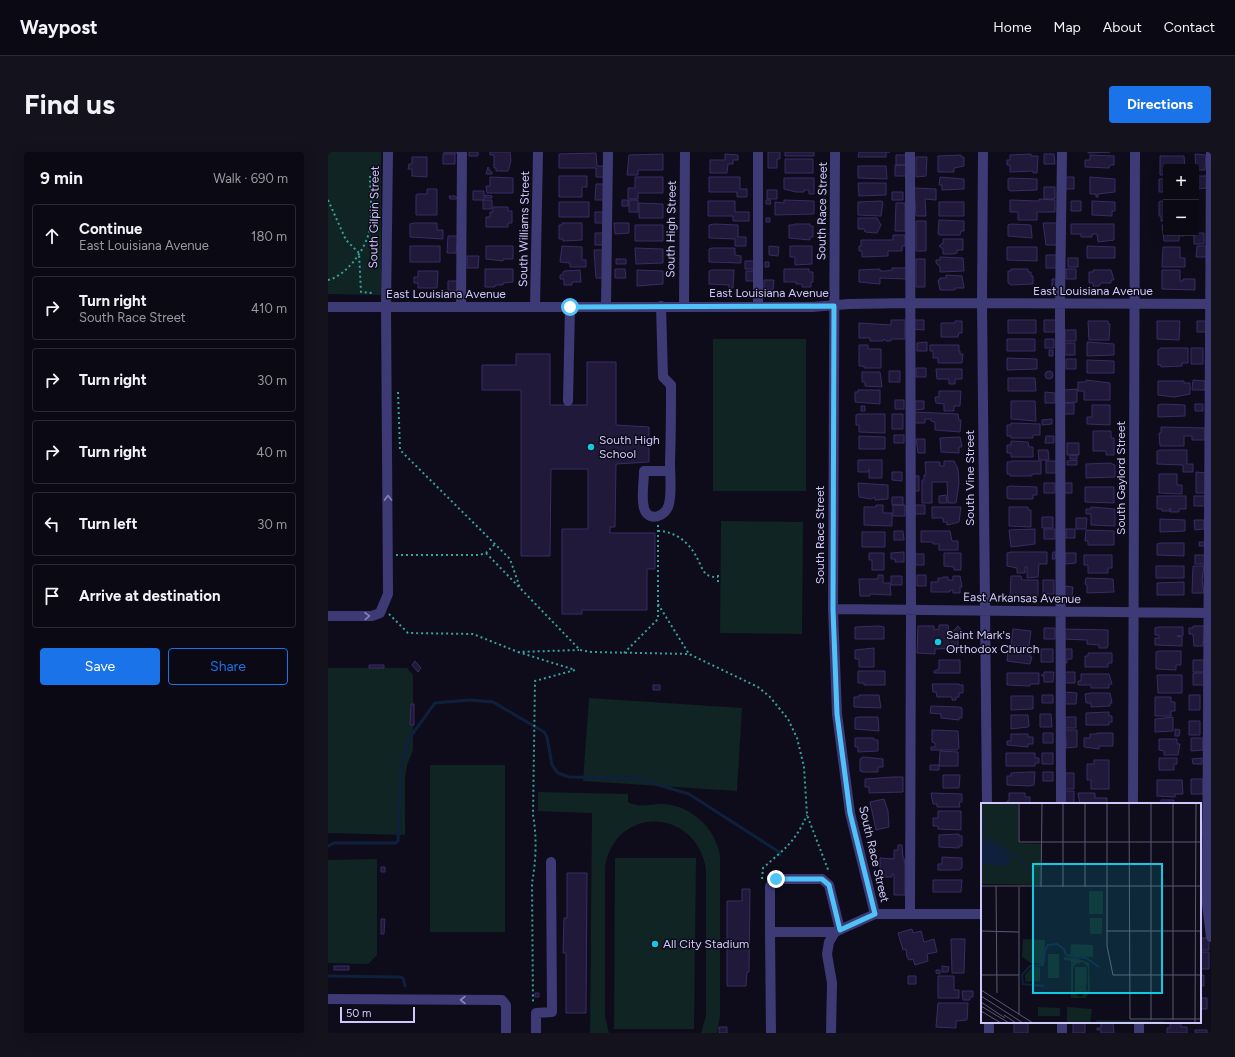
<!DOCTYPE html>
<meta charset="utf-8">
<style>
body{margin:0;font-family:Figtree,sans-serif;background:#13121d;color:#f1f3f6}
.controls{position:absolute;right:12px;top:12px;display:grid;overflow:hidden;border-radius:4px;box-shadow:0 4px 16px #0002}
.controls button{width:36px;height:36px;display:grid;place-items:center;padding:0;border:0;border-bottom:1px solid #2a2a34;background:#0a0914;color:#f1f3f6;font:20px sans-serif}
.scale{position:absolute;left:12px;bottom:10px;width:75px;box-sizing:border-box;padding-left:4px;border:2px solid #cfc9fb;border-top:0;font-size:11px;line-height:14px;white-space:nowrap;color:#cfc9fb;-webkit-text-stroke:3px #0e0c1a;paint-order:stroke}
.stop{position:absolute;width:12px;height:12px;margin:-9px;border:3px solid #4fc3f7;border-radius:50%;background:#fff}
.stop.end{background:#4fc3f7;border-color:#fff;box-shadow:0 1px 4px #0008}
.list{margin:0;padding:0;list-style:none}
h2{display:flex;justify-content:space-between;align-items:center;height:52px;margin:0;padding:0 16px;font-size:17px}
h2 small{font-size:13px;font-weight:400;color:#999aa0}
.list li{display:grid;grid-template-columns:26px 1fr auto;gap:12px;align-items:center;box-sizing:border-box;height:64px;margin:0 8px 8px;padding:0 8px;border:1px solid #2a2a34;border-radius:4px}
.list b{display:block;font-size:15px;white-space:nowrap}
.list p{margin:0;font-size:13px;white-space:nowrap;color:#999aa0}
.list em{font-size:13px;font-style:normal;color:#999aa0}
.actions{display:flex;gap:8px;padding:12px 16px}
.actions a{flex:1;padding:9px 0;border:1px solid #1a73e8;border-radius:4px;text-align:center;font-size:14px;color:#1a73e8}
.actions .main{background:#1a73e8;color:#fff}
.icon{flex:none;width:22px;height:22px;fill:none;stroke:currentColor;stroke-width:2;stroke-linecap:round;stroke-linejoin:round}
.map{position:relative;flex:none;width:883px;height:881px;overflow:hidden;border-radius:4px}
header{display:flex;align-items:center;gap:24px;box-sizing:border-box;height:56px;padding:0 20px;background:#0a0914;border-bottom:1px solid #2a2a34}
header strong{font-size:19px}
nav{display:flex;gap:22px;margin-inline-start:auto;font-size:14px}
.intro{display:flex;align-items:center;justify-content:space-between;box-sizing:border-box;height:96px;padding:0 24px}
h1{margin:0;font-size:28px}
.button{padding:10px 18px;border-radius:4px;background:#1a73e8;color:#fff;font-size:14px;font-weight:700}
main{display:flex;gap:24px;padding:0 24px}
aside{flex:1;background:#0a0914;border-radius:4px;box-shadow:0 4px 16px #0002}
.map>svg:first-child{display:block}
</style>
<header>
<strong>Waypost</strong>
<nav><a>Home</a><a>Map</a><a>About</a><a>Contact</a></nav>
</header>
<div class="intro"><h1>Find us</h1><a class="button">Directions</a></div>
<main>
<aside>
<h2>9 min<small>Walk · 690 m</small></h2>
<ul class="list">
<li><svg class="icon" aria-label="ahead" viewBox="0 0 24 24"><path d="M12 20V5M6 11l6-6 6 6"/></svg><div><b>Continue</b><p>East Louisiana Avenue</p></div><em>180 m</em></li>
<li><svg class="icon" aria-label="right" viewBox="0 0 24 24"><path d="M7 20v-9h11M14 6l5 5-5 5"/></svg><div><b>Turn right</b><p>South Race Street</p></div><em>410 m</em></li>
<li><svg class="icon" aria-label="right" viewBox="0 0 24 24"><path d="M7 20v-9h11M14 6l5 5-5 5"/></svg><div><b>Turn right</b></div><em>30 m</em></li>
<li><svg class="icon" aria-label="right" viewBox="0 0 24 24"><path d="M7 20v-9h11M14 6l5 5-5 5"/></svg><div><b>Turn right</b></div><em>40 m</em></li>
<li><svg class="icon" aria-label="left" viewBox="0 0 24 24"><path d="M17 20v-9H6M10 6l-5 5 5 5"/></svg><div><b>Turn left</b></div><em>30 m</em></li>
<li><svg class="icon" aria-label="arrive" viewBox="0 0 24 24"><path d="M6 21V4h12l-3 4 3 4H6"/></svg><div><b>Arrive at destination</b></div></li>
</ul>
<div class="actions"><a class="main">Save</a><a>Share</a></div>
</aside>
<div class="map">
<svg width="883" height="881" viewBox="0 0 883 881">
<rect width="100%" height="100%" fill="#0e0c1a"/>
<path fill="#0f2423" d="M0 0H53V143L0 142Z
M385 187H478V339H385Z
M393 369 475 370 474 482 392 481Z
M0 516H79L85 523V598L79 613 77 625V683L0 681Z
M261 546 414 556 409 639 255 629Z
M102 613H177V780H102Z
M210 640 300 642V650C314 657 322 651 337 652 365 655 388 677 392 704V864L389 881H373L378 864V717C368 655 287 653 277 715V865L281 881H262L264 661 210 659Z
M287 706H368L366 877H286Z
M49 707V803L40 812 0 811V708Z"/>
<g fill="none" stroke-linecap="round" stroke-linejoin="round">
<path stroke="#0e203c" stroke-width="3" d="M0 694 6 691H68L70 689 73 619 80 588 107 551 142 548 165 550 216 580 219 585 224 613 230 621 241 625 307 626 361 642 451 700 452 703
M0 824 72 825 75 826 77 834"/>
</g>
<path fill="#20193a" stroke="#382d64" d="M116 0H129V1H116Z
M141 0H150V4H141Z
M162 0H182L183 9 180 19H168V16H166V3H162Z
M440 0H452V7H449V16H440Z
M457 0H486V4H457Z
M531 0H562H558V5H530Z
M760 0H782L760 1Z
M268 1 269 14H278V25H268V16H231V2Z
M115 2H127V12H115Z
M335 2V18H310V23H299L301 3Z
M397 2 410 3V8H405V12H400L399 21H382V8H397Z
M703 2V4H710L709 21H705V19L682 20V13H679V8H682V3Z
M716 2H726L727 12H716Z
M867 2 878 3 877 18H868Z
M568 3H578V13H568Z
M633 3V5H636V14L626 16V20H610V4Z
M762 3 786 4V13H782L781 16 757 15V8H762Z
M832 4H856L857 15H838V23H832Z
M84 5H99V25L84 24V17H80L81 12H84Z
M588 5H599L598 24 588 25Z
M457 7H485V21H457Z
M567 13H578V24H567Z
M530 14H558L559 27 530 26Z
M160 15 162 19 164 20V22H158Z
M231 24H259V35H254V45H231Z
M870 24H878L879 26V36L868 37V26H870Z
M162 25 185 26V41H159L158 34H162Z
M307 25H335V41H310V47H300V36H307Z
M381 25H412V37H419V45H409V40H381Z
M612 25 636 27V37L614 38V33H611Z
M736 25H746V37H736Z
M762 25 787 27V40L770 42V45H768V42H762Z
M456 26H486V42H481V38H476V40H468L456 37Z
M682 26 709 27V38L682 39 680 37V27Z
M831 27H838V40H831Z
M530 31H558V43L531 44Z
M268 32H277L278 48H267Z
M716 35H727V47H716Z
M586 36 608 37V48L597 47 598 64H588Z
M99 37H109V63H88V43L90 42H99Z
M439 38H449V47H439Z
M145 39H156V48H145Z
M564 40H575V48H564Z
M157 43 164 44V46H157Z
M121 44H127L130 47H122Z
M711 47 727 48V60H709V68H690V60H682V48L711 49Z
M155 48H164V57H155Z
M294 48H300V54H294Z
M301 48H310V60H301Z
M438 48H442L443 52H438Z
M456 48 486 49V62L447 63V50L456 51Z
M380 49H407V60H421V69H405V64H380Z
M553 49 555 50 553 64 530 63V50Z
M743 49H753V59H743Z
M764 49 787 50V59H784V64L764 63Z
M833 49H838V69H833V64H831V50Z
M231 50H261V65H231Z
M611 50H636V64H611Z
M311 51 335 52V66H311Z
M568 51H577V79H567Z
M165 55H180V59H184V71H180V75H158V65H162V60H165Z
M267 60H278V71H267Z
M438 66H442V70H438Z
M530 66H549L553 73 549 81 537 80 536 77H530Z
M611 68 636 69V79H633L632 83H611L610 81Z
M588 69H598V99H588Z
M86 71H109V78H115V87L82 85V72Z
M234 71H254V88L235 89V87H231V73H234Z
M286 71H301V81L287 82Z
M715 71H729V93H718Z
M386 72 410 73V85H418V94H407V87L381 86V73Z
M466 72H482V74H485V85H482V88L461 86V73H466Z
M683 72 703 73 704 86 680 84V73Z
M743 72H786V88L770 90 769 82H764V85H753V82H743Z
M307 73H335V89H307Z
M834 73H838V81H856V84H851V89H836Z
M267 81H278V93H267Z
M866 81H876V92H866Z
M565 83H577V94H574V99H560V104L534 105V99H531V94H533V88H565Z
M120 84H130L128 101H119Z
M615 87H635V98H629V101L625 102H615V97L611 94 615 91Z
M82 94H112V110H82Z
M158 94H185V107H175V109L158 107Z
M234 94 254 95V108H258V115H242V111L232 110Z
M441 94 451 95 450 104 441 103Z
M462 94H484V112L467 113V105H462Z
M759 94 787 95V106H759Z
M869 94H879V105H868Z
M679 95H709V109L679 108Z
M835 95H852V106H857V115H834Z
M307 96 335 97V111L308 112Z
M384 96H407V103L413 104V111L381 110V97Z
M266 98H278L277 126H268Z
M718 103H729L728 116H718Z
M139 104H151L150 116H139Z
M612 105 635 106 636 119 612 120V115L608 111V108H612Z
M740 106H750V115H740Z
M288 107H298V112H288Z
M588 107H597V135H588Z
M417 109H426V117H417Z
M437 110H441V115H437Z
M564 116H579V127L552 126V132L531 130V118L552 117V119H558L564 118Z
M157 117H185V130L175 131V133H167V135H157Z
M287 117H297L298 126H287Z
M456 117H481V120H485V130H483V135H474V132H468V130H456Z
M683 117H700V120H703V124H705V132L683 133 680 131V119H683Z
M738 117H748V127H738Z
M252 118 253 130H244V133H236V127H232V123H234L236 119Z
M309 118 335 119V132L309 134Z
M384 118H406L405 136H401V133L381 132V119Z
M765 118H783L786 128H783V131H773L771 134H765V131H761V120H765Z
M834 118H852V129H855V127H867V138L834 137Z
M90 119H110L109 136H90V131H86V125H90Z
M418 119H428V129H418Z
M618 123 634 124 636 136H627V138H612L610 128H612V126H618Z
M724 127H729V136H724Z
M436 128H446L445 138 436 137Z
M120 129H130L129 139 120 138Z
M563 168H577V187H563V189H558L556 187 555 189H542V186H531V171L563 173Z
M586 168H596V178L585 177Z
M680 168H708V181H680Z
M716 168H729V180H716Z
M627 169H634V181H631L630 185H613V171H627Z
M760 169H780V172H782L781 188H761Z
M829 169H852L851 188 829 187Z
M869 169H878V180H869Z
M737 178H748V189H737Z
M679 187H707V199H679Z
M717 187H726V196H717Z
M599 190V199H589V191Z
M759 190 786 192V203L759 204Z
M737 191H747V203H737Z
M531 193H540V197H553V216H536V214H531Z
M602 193H631V199H632V202H635L634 211H610V206H605V199H602Z
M833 196H860V211H854V214L833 215V213H830V198Z
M863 196H875V212H863Z
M721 198H725V204H721Z
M188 202H222V253H259V210H288V273L321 275V310L288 312 287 375H282V381H327V417H319V458H254V462H234V377H260V317H223L222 404H193V238H154V213H188Z
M679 206 709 207V217L679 218Z
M738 207H748V217H738Z
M759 208 786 209V221H759Z
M598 216V225H588V216Z
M608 217H634V227H627V232H621V227H609Z
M717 223a4 4 0 1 1 8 0a4 4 0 1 1-8 0Z
M561 219H572V230H561Z
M534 220H552L554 235 537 234V230H534Z
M680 226H707L708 239H680Z
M758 228 782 231V248H756V239H750V230H758Z
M865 228 877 229V238H864Z
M830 229H856V231H862V242L846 245 830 243Z
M749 237V250L736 251V238Z
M530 238H552V252L527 250V240H530Z
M611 239H633L632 254H626V259H616V252L608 251 607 245H611Z
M717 240 727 241V251H717Z
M567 248H576V257H567Z
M587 249H596V257L587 258Z
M683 249H707L708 269 683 267Z
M734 251H746V262H735Z
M834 252 857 253V264L830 265V253Z
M867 252H875V259H867Z
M764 253H782V273L759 272V265H764Z
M533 254H537V259H533Z
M586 260 630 262 631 268H633L632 280 607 278V270L603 269V267H597V271H586Z
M530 262H557V281L531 280V273H528V263Z
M564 262H575V277H564Z
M724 267V272L714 273V268Z
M683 271 712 272V283H705V286H683V284H679V273H683Z
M833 275 877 276V288H864V284H856V294H832L831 281H833Z
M765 279H783V286H786V303H778V299H765Z
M566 283H576V291H566Z
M531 284 557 285V297H531Z
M718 284H726V291H717Z
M632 285 634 295H631V301L613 300 612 286Z
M588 287H597V301H590Z
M683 289 700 290 701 295H705V305H683V301H679V293H683Z
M739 291H751V303H739Z
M710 298H720L721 308H711Z
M833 298H859V312H865V320H855V313L829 312V299Z
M742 303H749V307H742Z
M530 308H554V326H541V317L540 320H530Z
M749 308V313H739V309Z
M616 309H626L630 317 631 331 628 351H620L619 330H604V351H594V328H596V323H598L597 310H612V314H616Z
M683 309H713V322H704V324H682V322H679V310H683Z
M718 309H728V321H718Z
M782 311 787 313V325L758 326V312Z
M564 320H574V329L564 328Z
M868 320 878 321 877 341H868Z
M831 322H849V333H854V342L831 341Z
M583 324H591V339H583Z
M530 331 560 333V347L547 348V345L543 347 531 345Z
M716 331H727V341H716Z
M736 331H744V341H736Z
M682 334 709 335V343H705V347H682L679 346V335Z
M757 335H786V351L757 350Z
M618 343 619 351H611V344Z
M829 344H858V357H851V360H842V356V359H834V357H829Z
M866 344H877V354H866Z
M564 345H575V353H564Z
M548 353H555V361H564V374L536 373V355H548Z
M565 353H577V364H565Z
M587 353H597V362H587Z
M604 355H633L631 370 619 373V370H615V366H604Z
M681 355H700V358H703V375L681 374Z
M763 355 787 357V374L763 373V362H758V357H763Z
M714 365H725V376H714Z
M748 366H759L758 377H748Z
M832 367 857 368V379L832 380Z
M866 368H876V377L867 378Z
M707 377V392L683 395 681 378Z
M716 377H727V387H716Z
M738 377H747V386H738Z
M758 378 786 379V393H760V389H757Z
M566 379H575L576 388H566Z
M593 379H622L624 389H630V398H611V392H605V390H593Z
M534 380H557V395H534Z
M871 390H877V394H871Z
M833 391H856V404L829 403V392Z
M683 400H719V412H711L710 425 699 426V415H697V421H689V416L679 414V401Z
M725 400H728L727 407H724Z
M541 401H556V418H544V408H541Z
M563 401 576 400V410H567V407H563Z
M616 401H633V418H626V415L616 414Z
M737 401H748V411L737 412Z
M587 402H596V413H587Z
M756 403H784V416H780V421H760V413H756Z
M867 403H877V412H867Z
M828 414H856V426H828Z
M865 414H876L874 428 876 441H864Z
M550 423H555V431H562L563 443 542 442V444H532L531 427H550Z
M589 423H598V434H589Z
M563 424H574V433H563Z
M625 424H632L634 435H632V441H625V438H622V440H603V430H610V426H615V425H620V428H625Z
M683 424H693L694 428H710V445H682Z
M758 426 785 427 786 440 759 441V433L757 432Z
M715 428H726V442H715Z
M856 430V443H829V431Z
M737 434 745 435 744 445H736Z
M611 473H620L621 479H625L630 474 634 479 630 483V496L607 497V502L589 501 590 474H606V478L611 477Z
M551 474 556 475V487H527V475Z
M865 474H877L875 494H866L865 482H861V476H865Z
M831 475H855V484H849L854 485V494L827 493V486H831V483H827V476Z
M716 476H727V487H716Z
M685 477 703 479 701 494H683Z
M735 477 780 478V493L779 496H771V493L759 492V488L735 487Z
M546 496V515H531V507H527V498Z
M713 497H725V510H713Z
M734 497H744V507H739V511H734Z
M682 498H702V505H704L702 512 679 509 680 499Z
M831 499H853V513H848V518L828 517V500Z
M760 501H784V511H780V515H757V504H760Z
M611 508H632V521H606V519L611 517Z
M865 508H876V520H865Z
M87 509 93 516 90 520 84 513Z
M41 513H56V516H41Z
M530 519H557V533H536V531H530Z
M716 520H726L725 530H716V525L713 523H716Z
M736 520H747V531H736Z
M679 521H711V532H702V534L679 533Z
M865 521H876V533H865Z
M753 522H781L784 532H781V536H763V533H750V529H753Z
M829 523H854V541H830Z
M604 532H631V533H635V541H631V545H628V548H624V545H609L608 540H605Z
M325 533H332V538H325Z
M736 540 749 541 748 552H736Z
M763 541H782L784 551H782V554L763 555V551H758L757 542Z
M531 543H551L553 556 526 555V545H531Z
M714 543H725V551H714Z
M861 543H872V558H861Z
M683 544H705V557L683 558Z
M827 545H843V550H847V559H843V564H827Z
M83 552H86V573H82Z
M603 554 631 555 634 556V566H631V568L613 566V562L602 561Z
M781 560V564H784V570H781V573H758V561Z
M712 562H723L724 575H712Z
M683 563H700L701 574 700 575 683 577Z
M530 565H550L551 579 527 577V566Z
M736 565H748V576H736Z
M845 565V579L827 580V567Z
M861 569H872V583H861Z
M847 577 852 578 851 584H847Z
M604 578 630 579 631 596 629 598H603V595H607V591L604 590Z
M735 578H749V595L738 596V586H736Z
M715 581H725V591H715Z
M769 581H785V594H771V597L756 595V586H762V582H769Z
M683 582H700V585H705V592H700V595L679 593V589H683Z
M527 586H546V588H550V599L530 600V595H527Z
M863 586H875V598L863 599Z
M831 587H849V592H852L850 603H836V599L831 598Z
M612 599 630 600V614H611Z
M678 601H707V606H711V611H707V614H678Z
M714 601H725V612H714Z
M535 605 555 607V615H550V620H534V619H532V607Z
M831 606H849V612H846V618H831Z
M874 606V612H865L864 607Z
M766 608H781V637H763V628H759V612H766Z
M602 613H611V618H602Z
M701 620H707L706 633 701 634 679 633V624H683V621Z
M715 620H725V629H715Z
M736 621H746V637H736Z
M615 623H632L631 636H615Z
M565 625H575V640L541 641V635H537V627Z
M863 627H875V642H863Z
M829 628H854L855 642H847V645L829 644Z
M734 639H746V651L734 650Z
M603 641 634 642V650H631L632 655H609V652H605Z
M681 641H697V645H702V652H679V649H681Z
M750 641H767V646H779V652H752Z
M556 647 560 659 561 675 548 678 542 650Z
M833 648H846V652H833Z
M610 659H633V678L610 677V674H605V666H610Z
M872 671H875V685H872Z
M631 682V684H634V694H631V696L611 695V683Z
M570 693H574L575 706H576L577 714V743H566V722H564V725H556V722H552V706L566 707V698H570Z
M872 696H877V706H872Z
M614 705 634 706V716L631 718H610V712H614Z
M53 715H57V720H53Z
M239 721H259L258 861H238V801H235L236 766H239Z
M605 728H634L633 740H605Z
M414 737H422L421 820H419L418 834H399V749H414Z
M53 767H57L56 782H53Z
M584 777 585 781 593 779 596 790 606 787 609 800 599 802 600 809 587 813 585 807 581 808 579 805 578 797 575 798 570 781Z
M872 786H881V798H872Z
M623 787H637L636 821H624Z
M872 800H881V817H872Z
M6 814H21V818H6Z
M614 814 621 815 620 820H614Z
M608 818H612V822L608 821Z
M872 823H876V834H872Z
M580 824H588V832H580Z
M610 824H626V838H631V846H610Z
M634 839H645V845H642V848H635Z
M207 841H211V845H207Z
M872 846H879V857H872Z
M610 851H640L639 868 628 869V876L608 875Z
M686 870H700V881H686Z
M745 870H757V881H745Z
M785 870 786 881H773V878H769V876H773V871Z
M842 870H853V875H859V881H839V876H842Z
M391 875H399V881H391Z
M867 878H879V881H867Z"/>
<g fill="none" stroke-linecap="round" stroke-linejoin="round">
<path stroke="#34a49e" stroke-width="2" stroke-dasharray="2 3" stroke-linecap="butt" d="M0 48 18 88 31 101 33 140 44 141
M0 128C18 124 37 98 41 80 45 63 42 42 42 24
M70 240 72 298 182 407 192 436 252 498 263 500 361 502 430 535 442 545 460 567 469 586 476 615 479 663 501 720
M330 379C347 379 362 391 369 406 372 411 374 418 378 422 382 425 386 425 390 425
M158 401 191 435
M68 403H151L158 401 167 392
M390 430V421
M330 452 361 502
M61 462 80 481 145 482 190 500 251 498
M190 500 247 518 207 529 205 663C209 685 208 709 204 731L205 852
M296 501 330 467V373
M434 727 435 716C457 696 466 692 479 663"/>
<path stroke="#3d3a76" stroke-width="10" d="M507 0 505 457 509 562 522 661 547 762
M655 0 654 151 659 652
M883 0 879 752 883 785
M333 154 335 225 343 233C343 258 343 284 342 310 342 324 344 339 341 352 338 365 320 371 316 356 313 345 316 330 316 319H342
M356 154 357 0
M0 155H484L521 152 582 151 883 152
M133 155 134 0
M207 155 210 0
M278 155 280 0
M430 155V0
M240 249 242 155
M505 457 883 461
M0 464H44L52 461 60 442 58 155 60 0
M733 652 732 152 734 0
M805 652 807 0
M582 762 583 458 582 0
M442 780V734L448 727H494L501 733 512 778
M0 847 174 848 178 853V881
M661 870V881
M734 870V881
M811 870V881
M208 881V861L224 860 223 710
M443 881 442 780H507L547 762H654
M503 881 504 831 499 802 501 790 507 780"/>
</g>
<defs><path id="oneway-chevron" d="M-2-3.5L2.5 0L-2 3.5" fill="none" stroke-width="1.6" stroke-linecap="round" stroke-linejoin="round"/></defs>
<g stroke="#8682b8">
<use href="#oneway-chevron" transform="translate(60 346) rotate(-91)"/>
<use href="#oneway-chevron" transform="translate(39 464) rotate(-3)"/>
<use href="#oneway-chevron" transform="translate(135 848) rotate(-180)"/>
</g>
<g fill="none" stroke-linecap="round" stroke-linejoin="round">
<path stroke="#4fc3f7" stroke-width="5" d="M242 155 506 154 505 457 509 562 522 661 547 762 512 778 501 733 494 727H448"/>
</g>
<g fill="#0fcae1" stroke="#0e0c1a" stroke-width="1.5">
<circle cx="263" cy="295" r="4"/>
<circle cx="610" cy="490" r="4"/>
<circle cx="327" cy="792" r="4"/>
</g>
<g text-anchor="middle" stroke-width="3" stroke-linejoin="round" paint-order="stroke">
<g font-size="12" fill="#cfc9fb" stroke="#0e0c1a">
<text transform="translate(494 59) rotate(-89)" y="4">South Race Street</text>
<text transform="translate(46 65) rotate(-89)" y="4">South Gilpin Street</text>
<text transform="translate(196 77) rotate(-89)" y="4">South Williams Street</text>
<text transform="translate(343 77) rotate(-89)" y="4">South High Street</text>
<text x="765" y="143">East Louisiana Avenue</text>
<text x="441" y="145">East Louisiana Avenue</text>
<text x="118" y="146">East Louisiana Avenue</text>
<text transform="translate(642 326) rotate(-90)" y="4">South Vine Street</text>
<text transform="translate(793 326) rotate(-90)" y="4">South Gaylord Street</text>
<text transform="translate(492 383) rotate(-90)" y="4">South Race Street</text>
<text transform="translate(694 446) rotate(1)" y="4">East Arkansas Avenue</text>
<text transform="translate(546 702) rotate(77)" y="4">South Race Street</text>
</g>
<g font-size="12" fill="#cfc9fb" stroke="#0e0c1a" text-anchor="start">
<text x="271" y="292">South High<tspan x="271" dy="14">School</tspan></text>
<text x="618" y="487">Saint Mark's<tspan x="618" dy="14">Orthodox Church</tspan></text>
<text x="335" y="796">All City Stadium</text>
</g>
</g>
<g transform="translate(653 651)">
<rect width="220" height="220" fill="#0e0c1a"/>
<path d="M0 0H37V40L60 41V82L0 81ZM108 88H122V111H108ZM109 115H121V131H109ZM42 136 64 137 63 161 50 160 41 154ZM90 141 112 142V154L89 153ZM67 151H78V175H67ZM83 154 96 155 108 160 109 187 105 195H90V158L83 157ZM102 159 107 164V187L99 194 92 189V165L95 161ZM51 164H59V178L44 179V172ZM94 164H106L105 189H94ZM57 204 79 205V213H57ZM86 204 111 206 109 220H86ZM116 217 183 218V220H114Z" fill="#0f2423" fill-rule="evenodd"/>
<path d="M0 37 9 38 28 51 29 63 0 61Z" fill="#0e203c"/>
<path fill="none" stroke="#0e203c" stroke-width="2" d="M0 12 5 32 40 57 49 69M63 183 42 181 41 172 49 163 62 162 64 147 67 142 76 141 83 146 85 152 105 155 118 164"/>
<path fill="none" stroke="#5b5874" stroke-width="1" d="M38 0V39H220M126 0V143L132 172H220M148 0 149 216H220M170 0V217M192 0V217M0 83H220M15 83 16 190M60 84 61 0M82 84V0M104 84V0M0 128 38 129M126 128H220M0 172H38M0 187 52 220M0 193 42 220M0 199 24 215M0 203 28 220M0 208 20 220M23 212 35 220M38 212V84M214 220 215 0"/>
<path fill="#0fcae1" fill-opacity="0.15" stroke="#0fcae1" stroke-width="2" d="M52 61H181V190H52Z"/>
<rect width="220" height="220" fill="none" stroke="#cfc9fb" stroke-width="2"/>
</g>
</svg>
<div class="controls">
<button>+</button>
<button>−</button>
</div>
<div class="scale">50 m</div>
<div class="stop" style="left:242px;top:155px"></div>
<div class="stop end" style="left:448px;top:727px"></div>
</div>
</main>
